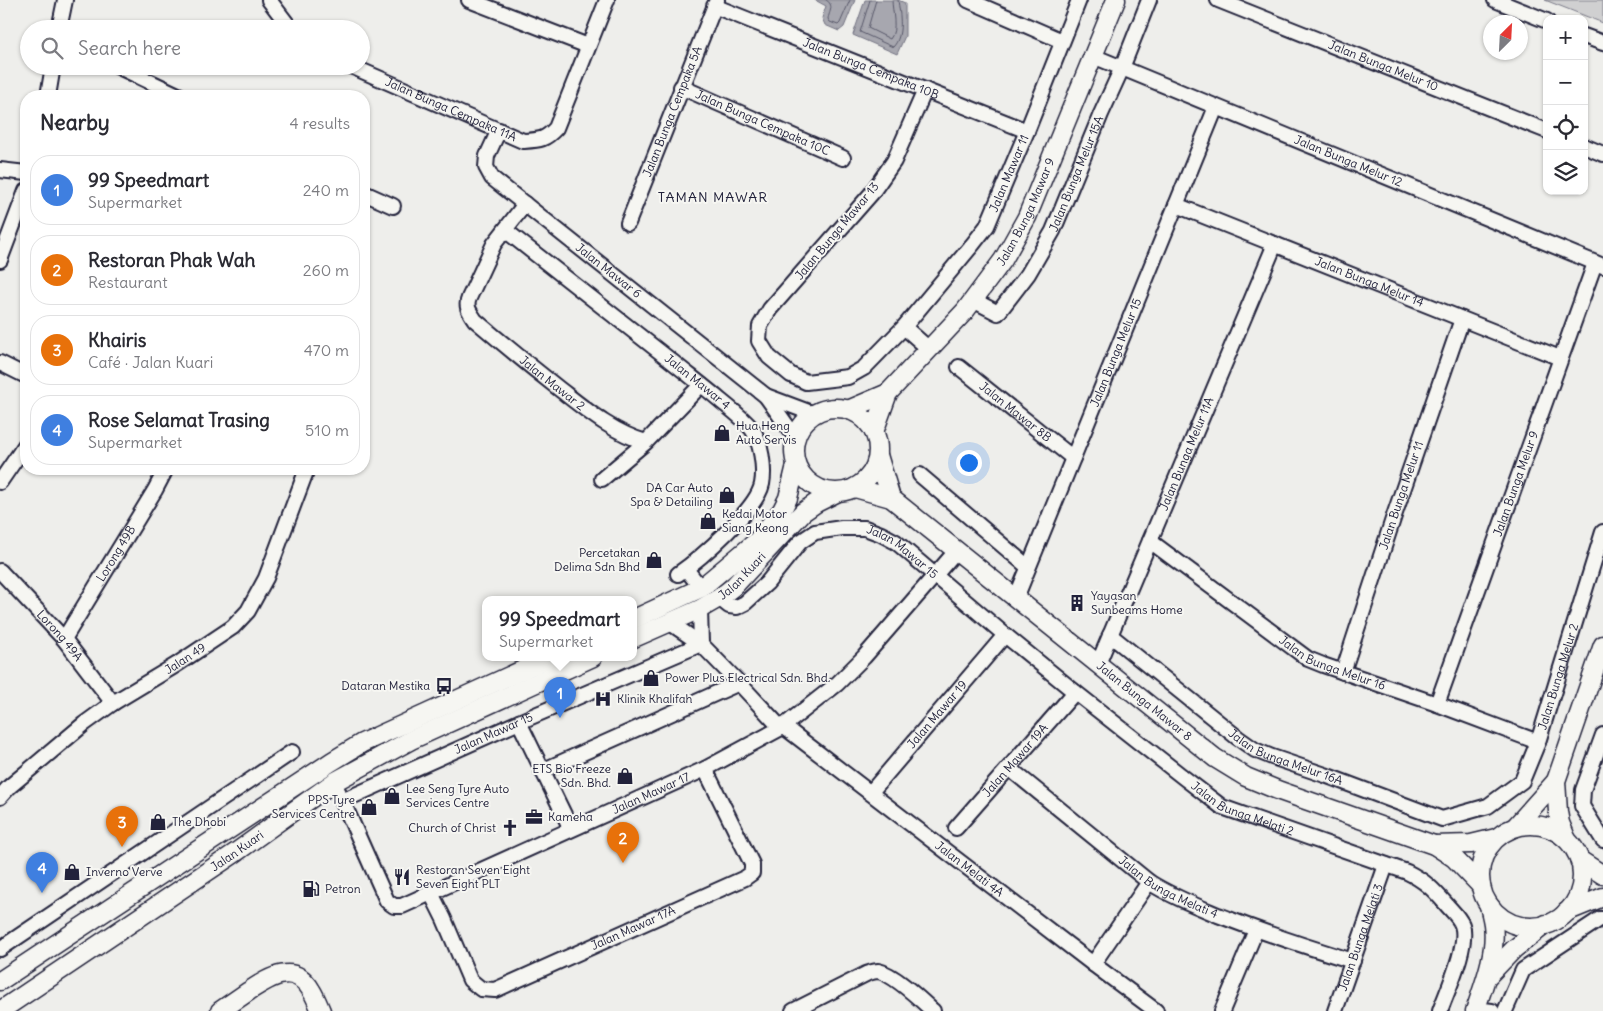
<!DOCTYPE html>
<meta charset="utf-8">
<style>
body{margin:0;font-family:Delius,sans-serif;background:#f2f2f3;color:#2b2b33}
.controls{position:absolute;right:15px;top:15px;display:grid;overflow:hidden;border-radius:10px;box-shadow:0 1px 4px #0004}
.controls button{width:45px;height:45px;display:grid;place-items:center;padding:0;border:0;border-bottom:1px solid #e1e1e2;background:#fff;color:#2b2b33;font:25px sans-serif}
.compass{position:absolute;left:1483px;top:15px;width:45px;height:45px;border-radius:50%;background:#fff;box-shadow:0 1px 4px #0004;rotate:24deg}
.you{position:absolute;left:968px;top:462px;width:18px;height:18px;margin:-12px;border:4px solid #fff;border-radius:50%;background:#1a73e8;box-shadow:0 0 0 8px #1a73e833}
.badge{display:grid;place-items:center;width:32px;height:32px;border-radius:50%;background:#22223b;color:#fff;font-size:16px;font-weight:700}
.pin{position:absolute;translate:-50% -41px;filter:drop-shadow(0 1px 2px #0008)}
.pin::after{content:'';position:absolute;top:26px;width:18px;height:15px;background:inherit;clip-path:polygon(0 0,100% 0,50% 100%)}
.popup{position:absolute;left:482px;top:596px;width:155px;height:65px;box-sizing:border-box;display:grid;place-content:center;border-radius:10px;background:#fff;filter:drop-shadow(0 1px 4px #0005);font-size:16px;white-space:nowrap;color:#7c7c81}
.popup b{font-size:19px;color:#2b2b33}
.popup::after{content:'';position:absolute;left:50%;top:100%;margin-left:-10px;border:10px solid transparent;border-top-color:#fff}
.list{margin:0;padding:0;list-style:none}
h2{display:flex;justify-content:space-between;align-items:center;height:65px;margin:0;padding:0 20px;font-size:21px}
h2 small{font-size:16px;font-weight:400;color:#7c7c81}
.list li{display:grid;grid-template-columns:32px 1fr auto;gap:15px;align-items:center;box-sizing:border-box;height:70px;margin:0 10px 10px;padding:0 10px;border:1px solid #e1e1e2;border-radius:20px}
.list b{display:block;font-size:19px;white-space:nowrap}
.list p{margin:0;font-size:16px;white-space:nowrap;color:#7c7c81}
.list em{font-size:16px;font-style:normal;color:#7c7c81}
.icon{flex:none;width:28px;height:28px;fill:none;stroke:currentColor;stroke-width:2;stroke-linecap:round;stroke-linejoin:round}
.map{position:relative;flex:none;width:1603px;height:1011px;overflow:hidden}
.search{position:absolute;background:#fff;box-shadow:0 1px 4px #0004;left:20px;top:20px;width:350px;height:55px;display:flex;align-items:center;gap:12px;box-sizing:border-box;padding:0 18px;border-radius:28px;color:#7c7c81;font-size:19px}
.panel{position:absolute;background:#fff;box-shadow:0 1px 4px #0004;left:20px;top:90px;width:350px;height:385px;border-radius:20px}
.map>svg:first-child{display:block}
</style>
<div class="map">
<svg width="1603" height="1011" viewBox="0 0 1603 1011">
<rect width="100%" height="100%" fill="#eeeeeb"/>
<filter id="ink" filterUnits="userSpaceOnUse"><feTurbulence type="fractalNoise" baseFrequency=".02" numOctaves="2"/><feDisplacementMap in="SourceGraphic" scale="10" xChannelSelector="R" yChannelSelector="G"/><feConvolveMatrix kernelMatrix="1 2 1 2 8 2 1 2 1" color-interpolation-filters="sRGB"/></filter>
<g filter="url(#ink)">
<path fill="#d0d0d1" stroke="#797986" d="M1545 0H1603V23Z"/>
<path fill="#a7a7af" stroke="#727281" d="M815 0H855L844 27 839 31 825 25 822 18 826 6Z
M865 0H898L905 3V36L897 54 853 35Z"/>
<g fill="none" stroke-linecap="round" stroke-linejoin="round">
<path stroke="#575769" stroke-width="1" d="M826 0C835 5 829 12 828 19L830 22 838 25 840 23 850 0
M870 0 860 32 893 47C904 36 900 14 898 0
M876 0 868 28 890 39C898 30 892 11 892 0"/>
<g stroke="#22223b" stroke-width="18">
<g id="minor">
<path d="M269 0 291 29"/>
<path d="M469 0 588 46"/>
<path d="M968 0 1062 41"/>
<path id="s1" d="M1218 0 1547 131"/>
<path d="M1495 0 1547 21"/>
<path id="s2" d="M714 6 1027 131"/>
<path d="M59 29 65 0"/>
<path d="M1584 36 1603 43"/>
<path id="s3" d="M1093 56 1603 266"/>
<path d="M117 66 180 96"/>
<path id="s4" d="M351 66 523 141C540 140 545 140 556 128L607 0"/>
<path id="s5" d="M681 87 843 158"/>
<path id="s6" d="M925 90 894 161 871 194 770 309 760 326 759 341 769 357 791 375 806 382 848 377 864 368 904 327 973 244 987 226 1027 131 1079 0"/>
<path d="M48 96 53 66"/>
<path id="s7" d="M499 130 487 156 486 167 492 178 766 396 795 437"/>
<path d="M1584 146 1603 154"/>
<path d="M0 170 26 173"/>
<path d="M364 193 393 206"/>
<path id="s8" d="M525 204 494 244 469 298C465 307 470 312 475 320 502 343 530 366 558 388 585 409 613 433 646 442"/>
<path id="s9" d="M1176 205 1560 358"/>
<path id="s10" d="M628 223 717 0"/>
<path id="s11" d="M505 230C561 274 618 319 674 363 690 376 706 388 721 401 732 410 743 418 752 429 761 442 765 468 762 484 757 509 700 559 678 574"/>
<path d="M0 260 26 191"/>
<path id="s12" d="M973 300 998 313 1028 274 1053 231 1101 114 1122 68 1149 0"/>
<path d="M904 327 929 349"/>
<path d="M0 363 26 376"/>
<path id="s13" d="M959 367 1073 458"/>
<path d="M766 396 814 414"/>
<path d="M920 475 1028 567"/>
<path d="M602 479 646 442 701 385"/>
<path d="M0 482 26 444"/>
<path id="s14" d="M1150 541 1308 659 1323 665 1437 704 1538 742"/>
<path d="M686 569 701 588"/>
<path id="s15" d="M0 571 64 639 113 703"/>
<path id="s16" d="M719 598 729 606 737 607 745 603 767 583 800 542 815 532 842 528H865L881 534 896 542 1005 635 1075 692 1183 777 1222 807 1407 872C1425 881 1433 889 1446 904 1451 910 1459 917 1462 925 1469 945 1447 991 1440 1011"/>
<path id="s17" d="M1016 598 1216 107"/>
<path d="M700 609 701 644"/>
<path d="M669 622 701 644 739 683 781 728"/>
<path id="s18" d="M1110 635 1238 738 1255 750 1272 757 1325 775 1442 819 1488 806 1522 781 1538 742 1603 532"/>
<path id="s19" d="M64 639 155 490 166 469"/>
<path id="s20" d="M1098 664 1275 244"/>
<path id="s21" d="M1343 672 1395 513 1462 319"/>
<path id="s22" d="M1437 704 1595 263"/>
<path d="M519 722 571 829"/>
<path id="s23" d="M783 726 1093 964 1156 1011"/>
<path d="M1603 735 1583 790 1582 806 1603 840"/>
<path id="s24" d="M1009 768 1149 882C1171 896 1194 905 1218 915 1262 932 1307 947 1353 961"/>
<path d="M542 771 739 683"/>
<path id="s25" d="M334 782 387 901 394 906H402L705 769 781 728 837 684 864 657 957 550"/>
<path id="s26" d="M871 792 1005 635"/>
<path id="s27" d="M0 797 9 787 84 724 113 703 176 665 233 627 248 611 266 578 307 469"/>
<path id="s28" d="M342 801 519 722 701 644"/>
<path id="s29" d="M956 828 1075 692"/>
<path id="s30" d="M431 893 444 919 470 980 481 989 495 990 745 878 752 873V864L705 769"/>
<path d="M0 949 292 752"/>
<path d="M1093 964 1149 882"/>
<path d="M1475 1009 1492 1011"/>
<path d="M793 1011 866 974C869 973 874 971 878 971 894 974 921 1000 933 1011"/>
<path d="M1222 1011 1256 930"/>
<path id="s31" d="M1335 1011 1386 865"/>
<path d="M1505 1011 1523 970 1600 919H1603"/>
</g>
</g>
<g stroke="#22223b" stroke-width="21">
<g id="tertiary">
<circle cx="836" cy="450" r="42"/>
<path d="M848 410 888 393"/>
<path id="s32" d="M874 432 888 393 965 311 1003 260 1027 217 1116 0"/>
<path d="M878 455 891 498"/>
<path id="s33" d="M855 488 891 498 1215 758 1246 777 1280 791 1434 845 1454 858 1481 886"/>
<path d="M634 619 701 588 757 541 782 510 788 498 796 465"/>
<path id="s34" d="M634 638 700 609 719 598 733 587 803 512 816 503 836 493"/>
<circle cx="1531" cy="876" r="51"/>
<path d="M1515 827 1556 781"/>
<path d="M1567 840 1560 823 1558 812 1556 781 1603 645"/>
<path d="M1434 845 1471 844 1496 838"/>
<path d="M1580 860 1603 875"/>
<path d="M1566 912 1603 897"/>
<path d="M1487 977 1514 949 1546 924"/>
<path d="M0 981 331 762 362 743 551 657"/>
<path id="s35" d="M0 1011 235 853 334 782 411 740 593 657"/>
<path d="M220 1011C230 1004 239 998 249 991 269 978 294 961 311 990 315 996 318 1004 321 1011"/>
<path d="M1475 1011C1484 984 1497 953 1493 924 1492 917 1490 911 1489 905"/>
</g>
</g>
<use href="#minor" stroke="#f6f6f2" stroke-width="14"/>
<use href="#tertiary" stroke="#f6f6f2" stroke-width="18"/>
</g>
</g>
<defs>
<g id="shop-bare" transform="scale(1.35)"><path d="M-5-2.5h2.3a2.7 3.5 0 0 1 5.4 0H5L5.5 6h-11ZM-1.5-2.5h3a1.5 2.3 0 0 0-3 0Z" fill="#22223b" stroke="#f6f6f2" stroke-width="2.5" paint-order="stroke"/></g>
<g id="building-bare" transform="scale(1.35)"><path d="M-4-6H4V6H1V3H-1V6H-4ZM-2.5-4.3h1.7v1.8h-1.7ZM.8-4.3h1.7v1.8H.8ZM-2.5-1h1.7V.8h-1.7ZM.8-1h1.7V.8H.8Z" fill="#22223b" stroke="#f6f6f2" stroke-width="2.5" paint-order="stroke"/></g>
<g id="bus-bare" transform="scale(1.35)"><path d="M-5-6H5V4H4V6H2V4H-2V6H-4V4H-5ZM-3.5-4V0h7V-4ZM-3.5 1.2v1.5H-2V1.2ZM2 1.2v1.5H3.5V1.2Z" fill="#22223b" stroke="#f6f6f2" stroke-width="2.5" paint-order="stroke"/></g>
<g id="hospital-bare" transform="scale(1.35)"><path d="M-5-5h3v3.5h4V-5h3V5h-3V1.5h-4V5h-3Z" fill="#22223b" stroke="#f6f6f2" stroke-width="2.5" paint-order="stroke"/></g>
<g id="office-bare" transform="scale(1.35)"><path d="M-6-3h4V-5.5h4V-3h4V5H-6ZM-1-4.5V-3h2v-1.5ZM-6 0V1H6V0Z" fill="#22223b" stroke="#f6f6f2" stroke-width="2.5" paint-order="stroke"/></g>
<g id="church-bare" transform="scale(1.35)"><path d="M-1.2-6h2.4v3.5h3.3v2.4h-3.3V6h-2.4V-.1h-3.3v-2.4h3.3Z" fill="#22223b" stroke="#f6f6f2" stroke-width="2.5" paint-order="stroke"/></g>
<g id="restaurant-bare" transform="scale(1.35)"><path d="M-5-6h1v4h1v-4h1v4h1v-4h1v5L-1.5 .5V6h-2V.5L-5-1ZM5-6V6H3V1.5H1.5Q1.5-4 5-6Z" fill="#22223b" stroke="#f6f6f2" stroke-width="2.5" paint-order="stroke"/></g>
<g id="fuel-bare" transform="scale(1.35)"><path d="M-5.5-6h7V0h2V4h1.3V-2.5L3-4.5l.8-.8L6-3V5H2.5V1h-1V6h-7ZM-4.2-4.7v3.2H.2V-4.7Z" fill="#22223b" stroke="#f6f6f2" stroke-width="2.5" paint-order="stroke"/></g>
</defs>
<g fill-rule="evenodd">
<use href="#shop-bare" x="722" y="433"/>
<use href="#shop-bare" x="727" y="495"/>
<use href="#shop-bare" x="708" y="521"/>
<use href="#shop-bare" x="654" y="560"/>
<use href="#building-bare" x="1077" y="603"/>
<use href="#shop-bare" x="651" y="678"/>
<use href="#bus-bare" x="444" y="686"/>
<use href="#hospital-bare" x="603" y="699"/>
<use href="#shop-bare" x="625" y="776"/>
<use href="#shop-bare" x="392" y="796"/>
<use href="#shop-bare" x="369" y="807"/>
<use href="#office-bare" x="534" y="817"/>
<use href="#shop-bare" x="158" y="822"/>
<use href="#church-bare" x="510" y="828"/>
<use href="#shop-bare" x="72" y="872"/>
<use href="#restaurant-bare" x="402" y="877"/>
<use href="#fuel-bare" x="311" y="889"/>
</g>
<g text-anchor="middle" stroke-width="4" stroke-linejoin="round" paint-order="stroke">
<g font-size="12" fill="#22223b" stroke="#f6f6f2">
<text dy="4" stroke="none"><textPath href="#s1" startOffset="178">Jalan Bunga Melur 10</textPath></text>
<text dy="4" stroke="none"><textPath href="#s2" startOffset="169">Jalan Bunga Cempaka 10B</textPath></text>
<text dy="4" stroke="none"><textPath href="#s4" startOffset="109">Jalan Bunga Cempaka 11A</textPath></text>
<text dy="4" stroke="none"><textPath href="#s10" startOffset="120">Jalan Bunga Cempaka 5A</textPath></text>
<text dy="4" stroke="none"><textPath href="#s5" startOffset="89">Jalan Bunga Cempaka 10C</textPath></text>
<text dy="4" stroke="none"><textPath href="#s3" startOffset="276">Jalan Bunga Melur 12</textPath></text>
<text dy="4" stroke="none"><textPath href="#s6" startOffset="675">Jalan Mawar 11</textPath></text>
<text dy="4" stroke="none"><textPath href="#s12" startOffset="189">Jalan Bunga Melur 15A</textPath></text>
<text dy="4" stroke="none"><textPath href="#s32" startOffset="271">Jalan Bunga Mawar 9</textPath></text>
<text transform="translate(837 231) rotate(-50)" y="4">Jalan Bunga Mawar 13</text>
<text dy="4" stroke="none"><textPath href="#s7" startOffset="201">Jalan Mawar 6</textPath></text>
<text dy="4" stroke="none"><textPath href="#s9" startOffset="208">Jalan Bunga Melur 14</textPath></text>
<text dy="4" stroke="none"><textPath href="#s17" startOffset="265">Jalan Bunga Melur 15</textPath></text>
<text dy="4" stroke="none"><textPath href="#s11" startOffset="245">Jalan Mawar 4</textPath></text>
<text dy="4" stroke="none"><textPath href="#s8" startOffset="234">Jalan Mawar 2</textPath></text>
<text dy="4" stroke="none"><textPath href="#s13" startOffset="72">Jalan Mawar 8B</textPath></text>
<text dy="4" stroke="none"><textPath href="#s20" startOffset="228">Jalan Bunga Melur 11A</textPath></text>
<text dy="4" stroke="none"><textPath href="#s22" startOffset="234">Jalan Bunga Melur 9</textPath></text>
<text dy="4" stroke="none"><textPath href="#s21" startOffset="186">Jalan Bunga Melur 11</textPath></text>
<text dy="4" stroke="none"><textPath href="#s19" startOffset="100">Lorong 49B</textPath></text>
<text dy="4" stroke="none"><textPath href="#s16" startOffset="225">Jalan Mawar 15</textPath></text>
<text dy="4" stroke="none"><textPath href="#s34" startOffset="126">Jalan Kuari</textPath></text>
<text dy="4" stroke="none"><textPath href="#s15" startOffset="88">Lorong 49A</textPath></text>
<text dy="4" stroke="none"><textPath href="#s27" startOffset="232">Jalan 49</textPath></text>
<text dy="4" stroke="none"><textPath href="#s14" startOffset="221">Jalan Bunga Melur 16</textPath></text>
<text dy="4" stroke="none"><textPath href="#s18" startOffset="585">Jalan Bunga Melur 2</textPath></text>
<text dy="4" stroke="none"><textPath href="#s33" startOffset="362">Jalan Bunga Mawar 8</textPath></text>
<text dy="4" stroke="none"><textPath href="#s26" startOffset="102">Jalan Mawar 19</textPath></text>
<text dy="4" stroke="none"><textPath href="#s28" startOffset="166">Jalan Mawar 15</textPath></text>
<text dy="4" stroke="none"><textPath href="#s18" startOffset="216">Jalan Bunga Melur 16A</textPath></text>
<text dy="4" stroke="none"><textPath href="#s29" startOffset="90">Jalan Mawar 19A</textPath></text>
<text dy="4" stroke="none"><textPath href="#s25" startOffset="420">Jalan Mawar 17</textPath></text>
<text dy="4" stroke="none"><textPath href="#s16" startOffset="654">Jalan Bunga Melati 2</textPath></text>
<text dy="4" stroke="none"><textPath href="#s35" startOffset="286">Jalan Kuari</textPath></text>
<text dy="4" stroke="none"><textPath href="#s23" startOffset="235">Jalan Melati 4A</textPath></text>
<text dy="4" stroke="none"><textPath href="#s24" startOffset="200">Jalan Bunga Melati 4</textPath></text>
<text dy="4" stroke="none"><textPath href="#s30" startOffset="275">Jalan Mawar 17A</textPath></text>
<text dy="4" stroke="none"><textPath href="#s31" startOffset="78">Jalan Bunga Melati 3</textPath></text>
</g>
<g font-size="12" fill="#22223b" stroke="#f6f6f2" text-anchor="start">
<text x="736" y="430">Hua Heng<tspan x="736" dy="14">Auto Servis</tspan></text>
<text x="713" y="492" text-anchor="end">DA Car Auto<tspan x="713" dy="14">Spa &amp; Detailing</tspan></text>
<text x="722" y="518">Kedai Motor<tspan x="722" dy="14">Siang Keong</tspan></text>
<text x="640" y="557" text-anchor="end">Percetakan<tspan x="640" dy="14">Delima Sdn Bhd</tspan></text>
<text x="1091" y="600">Yayasan<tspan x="1091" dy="14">Sunbeams Home</tspan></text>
<text x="665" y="682">Power Plus Electrical Sdn. Bhd.</text>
<text x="430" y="690" text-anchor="end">Dataran Mestika</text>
<text x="617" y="703">Klinik Khalifah</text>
<text x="611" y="773" text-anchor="end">ETS Bio Freeze<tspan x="611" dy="14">Sdn. Bhd.</tspan></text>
<text x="406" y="793">Lee Seng Tyre Auto<tspan x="406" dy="14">Services Centre</tspan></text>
<text x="355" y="804" text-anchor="end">PPS Tyre<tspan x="355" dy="14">Services Centre</tspan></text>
<text x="548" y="821">Kameha</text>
<text x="172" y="826">The Dhobi</text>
<text x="496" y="832" text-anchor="end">Church of Christ</text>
<text x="416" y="874">Restoran Seven Eight<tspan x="416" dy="14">Seven Eight PLT</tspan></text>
<text x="86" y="876">Inverno Verve</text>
<text x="325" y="893">Petron</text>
</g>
<g font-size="14" letter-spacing="1" fill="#22223b" stroke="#f6f6f2">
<text x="713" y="202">TAMAN MAWAR</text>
</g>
</g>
</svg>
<div class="controls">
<button>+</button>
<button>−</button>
<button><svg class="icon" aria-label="locate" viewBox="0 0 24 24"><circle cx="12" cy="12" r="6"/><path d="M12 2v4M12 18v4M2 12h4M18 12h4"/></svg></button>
<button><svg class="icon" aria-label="layers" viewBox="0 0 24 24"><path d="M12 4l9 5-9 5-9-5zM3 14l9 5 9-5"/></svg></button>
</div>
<svg class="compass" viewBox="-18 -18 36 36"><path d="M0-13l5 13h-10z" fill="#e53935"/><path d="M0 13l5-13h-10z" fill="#7c7c81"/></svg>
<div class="you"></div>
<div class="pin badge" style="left:560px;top:718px;background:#3f7fe0">1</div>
<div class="popup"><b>99 Speedmart</b>Supermarket</div>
<div class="pin badge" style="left:623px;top:863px;background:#e8710a">2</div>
<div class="pin badge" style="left:122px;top:847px;background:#e8710a">3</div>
<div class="pin badge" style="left:42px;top:893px;background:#3f7fe0">4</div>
<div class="search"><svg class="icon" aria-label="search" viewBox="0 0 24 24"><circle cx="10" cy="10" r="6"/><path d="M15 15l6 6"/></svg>Search here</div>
<section class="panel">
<h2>Nearby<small>4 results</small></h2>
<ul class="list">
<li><span class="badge" style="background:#3f7fe0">1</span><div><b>99 Speedmart</b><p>Supermarket</p></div><em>240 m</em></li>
<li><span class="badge" style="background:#e8710a">2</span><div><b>Restoran Phak Wah</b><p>Restaurant</p></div><em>260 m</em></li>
<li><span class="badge" style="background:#e8710a">3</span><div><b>Khairis</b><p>Café · Jalan Kuari</p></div><em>470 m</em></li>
<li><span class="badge" style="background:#3f7fe0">4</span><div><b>Rose Selamat Trasing</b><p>Supermarket</p></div><em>510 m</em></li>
</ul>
</section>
</div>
